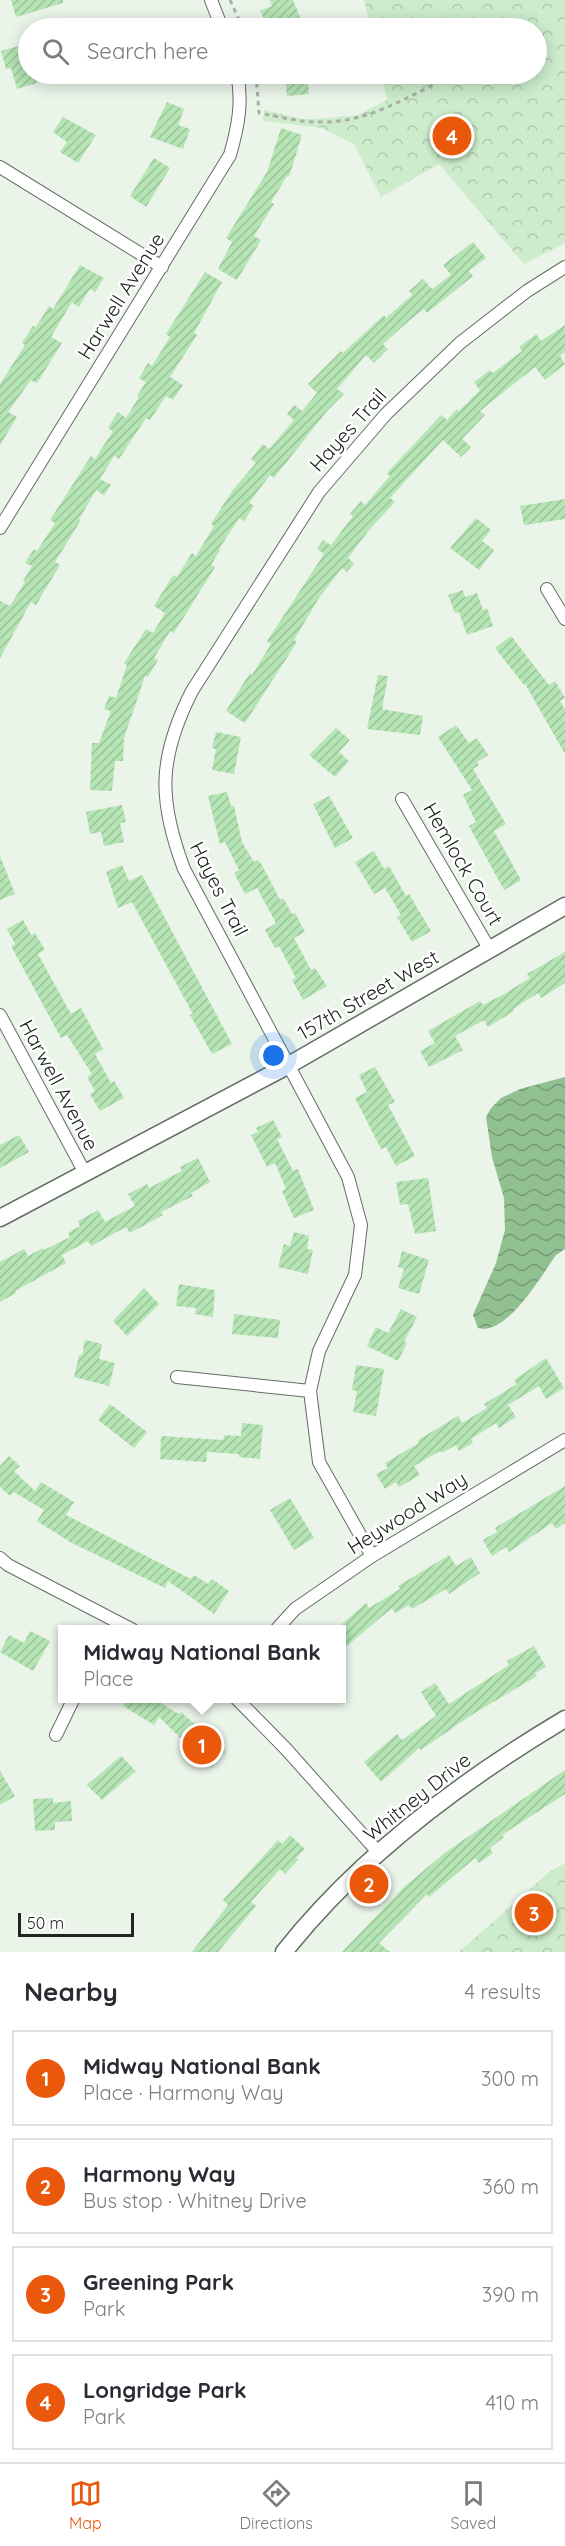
<!DOCTYPE html>
<meta charset="utf-8">
<style>
body{margin:0;font-family:Quicksand,sans-serif;background:#f2f2f3;color:#2b2b33}
.scale{position:absolute;left:18px;bottom:15px;width:116px;box-sizing:border-box;padding-left:6px;border:3px solid #212521;border-top:0;font-size:16px;line-height:21px;white-space:nowrap;color:#212521;-webkit-text-stroke:4px #fff;paint-order:stroke}
.you{position:absolute;left:274px;top:1056px;width:21px;height:21px;margin:-15px;border:4px solid #fff;border-radius:50%;background:#1a73e8;box-shadow:0 0 0 9px #1a73e833}
.badge{display:grid;place-items:center;width:39px;height:39px;border-radius:50%;background:#ea580c;color:#fff;font-size:20px;font-weight:700}
.pin{position:absolute;translate:-50% -50%;border:3px solid #fff;box-shadow:0 2px 6px #0006}
.popup{position:absolute;left:58px;top:1625px;width:288px;height:78px;box-sizing:border-box;display:grid;place-content:center;border-radius:0px;background:#fff;filter:drop-shadow(0 2px 4px #0005);font-size:20px;white-space:nowrap;color:#7c7c81}
.popup b{font-size:22px;color:#2b2b33}
.popup::after{content:'';position:absolute;left:50%;top:100%;margin-left:-12px;border:12px solid transparent;border-top-color:#fff}
.list{margin:0;padding:0;list-style:none}
h2{display:flex;justify-content:space-between;align-items:center;height:78px;margin:0;padding:0 24px;font-size:26px}
h2 small{font-size:20px;font-weight:400;color:#7c7c81}
.list li{display:grid;grid-template-columns:39px 1fr auto;gap:18px;align-items:center;box-sizing:border-box;height:96px;margin:0 12px 12px;padding:0 12px;border:2px solid #e1e1e2;border-radius:0px}
.list b{display:block;font-size:22px;white-space:nowrap}
.list p{margin:0;font-size:20px;white-space:nowrap;color:#7c7c81}
.list em{font-size:20px;font-style:normal;color:#7c7c81}
.icon{flex:none;width:33px;height:33px;fill:none;stroke:currentColor;stroke-width:2;stroke-linecap:round;stroke-linejoin:round}
.map{position:relative;flex:none;width:565px;height:1952px;overflow:hidden}
.search{position:absolute;background:#fff;box-shadow:0 3px 15px #0003;left:18px;right:18px;top:18px;height:66px;display:flex;align-items:center;gap:15px;box-sizing:border-box;padding:0 21px;border-radius:33px;color:#7c7c81;font-size:22px}
.sheet{height:510px;background:#fff}
nav{display:flex;justify-content:space-around;align-items:center;box-sizing:border-box;height:84px;border-top:2px solid #e1e1e2;background:#fff;font-size:16px;color:#7c7c81}
nav a{display:grid;justify-items:center;gap:3px}
nav .on{color:#ea580c}
.map>svg:first-child{display:block}
</style>
<div class="map">
<svg width="565" height="1952" viewBox="0 0 565 1952">
<defs>
<pattern id="park-crowns" width="20" height="18" patternUnits="userSpaceOnUse" patternTransform="scale(1.5)"><rect width="20" height="18" fill="#cceccc"/><path d="M2 6a3 3 0 1 1 6 0M12 15a3 3 0 1 1 6 0" fill="none" stroke="#afcaaf"/></pattern>
<pattern id="water-waves" width="16" height="10" patternUnits="userSpaceOnUse" patternTransform="scale(1.5)"><rect width="16" height="10" fill="#91c091"/><path d="M0 5q4-4 8 0t8 0" fill="none" stroke="#769c76"/></pattern>
<pattern id="building-hatch" width="6" height="6" patternUnits="userSpaceOnUse" patternTransform="scale(1.5)"><rect width="6" height="6" fill="#b5e5b4"/><path d="M-1 1l2-2M0 6l6-6M5 7l2-2" fill="none" stroke="#9bc49a"/></pattern>
</defs>
<rect width="100%" height="100%" fill="#eaf4e9"/>
<path fill="url(#park-crowns)" d="M364 0H565V243L524 264 439 164 381 197 354 144 322 128 263 121 264 110 302 119H315L358 115 387 100 381 74H536V28H371Z
M565 1863V1952H459L548 1873Z"/>
<path fill="url(#water-waves)" d="M565 1077V1249L556 1255C541 1276 507 1336 478 1328L473 1315 496 1263 505 1230 504 1198 492 1157 486 1117 491 1108 501 1098 520 1089Z"/>
<path fill="url(#building-hatch)" d="M11 0H63V3L16 17Z
M270 0H293L300 17 274 28H268L260 11 272 6Z
M19 46 20 49 28 47V74H35L37 83 17 89 11 68 6 69 1 51Z
M285 74H307L309 94 287 96Z
M167 102 184 109 178 125 190 129 183 149 150 137Z
M63 117 96 135 78 163 60 152 67 142 53 132Z
M281 128 302 135 289 177 287 176 271 202 274 204 254 236 261 240 237 280 218 269 232 242 226 238 267 172Z
M154 158 170 168 146 207 130 196Z
M473 242 486 258 469 271 473 276 427 313 424 309 410 320 383 344 388 349 374 363 366 355 337 389 344 394 327 411 274 478 270 475 249 503 254 506 244 521 239 518 219 549 220 550 211 565 215 567 174 633 170 631 154 658 158 660 148 677 145 676 124 738 123 761H115L112 791 90 790 92 743H99L111 711 104 709 109 696 116 698 127 665 124 663 146 629 153 633 165 613 154 606 173 575 177 577 192 553 196 556 214 526 211 524 232 491 256 463 251 459 263 444 269 449 294 420 287 414 294 405 302 411 317 393 308 384 341 351 343 353 384 315 386 318 412 295 409 291 423 279 432 289 451 275 443 265Z
M80 265 104 278 95 292 90 289 79 307 72 302 51 337 62 343 37 383 31 380 8 412 17 417 0 445V384L25 345 22 343 33 326 36 327 49 306 53 309Z
M205 272 222 282 194 333 197 335 170 377 183 385 173 400 166 396 150 420 146 418 119 459 114 456 100 479 111 485 104 495 96 490 79 519 81 520 55 562 60 565 36 605 31 602 0 658V601L10 606 25 582 23 581 32 566 25 563 34 549 37 551 55 523 50 520 91 456 95 459 113 431 108 428 118 412 126 418 139 397 137 396 146 382 139 378 148 363 152 366 170 337 166 334Z
M565 325V352L560 356 565 364 545 380 535 367 480 411 485 415 462 439 471 447 461 457 443 440 390 498 395 502 369 530 348 558 354 563 347 572 342 568 319 598 294 640 297 642 245 723 226 711 250 673 252 675 271 644 267 641 324 554 317 549 323 540 331 545 353 516 350 514 361 501 365 505 390 476 387 473 441 415 447 420 457 409 459 411 480 390 474 382 490 370 493 373 522 351 519 347 536 334 541 341Z
M565 499V519L524 525 520 506Z
M476 518 491 530 482 541 494 550 479 570 450 548Z
M463 590 465 597 477 593 483 610 487 608 493 626 467 635 459 612 455 613 448 595Z
M511 636 549 685 555 681 565 698 560 701 565 710V754L525 684 524 685 495 648Z
M378 675 388 676 382 709 423 716 420 735 367 729Z
M456 725 469 743 477 738 488 755 477 762 479 765 473 769 506 824 494 831 521 880 504 890 469 826 476 822 463 795 472 790 438 737Z
M336 728 350 740 339 752 349 761 335 777 309 755Z
M216 732 241 737 234 774 212 770 216 749 212 748Z
M227 792 231 806H234L242 842 254 862 258 860 262 865 280 900 283 898 292 914 295 913 305 932 294 938 311 970 315 968 327 986 303 1000 292 980 296 978 279 946 275 948 265 930 276 923 257 888 245 894 234 873 239 870 225 842 220 844 208 796Z
M329 796 353 838 335 848 313 804Z
M122 805 126 822 120 823 124 842 104 846 101 832 90 834 86 812Z
M374 851 384 869 389 866 406 896 409 894 431 931 412 942 397 917 401 915 385 888 374 894 355 862Z
M0 856 15 894 0 900Z
M122 865 129 881 142 875 232 1044 212 1054 190 1015 193 1014 183 996 132 902 118 908 106 872Z
M23 920 31 935 35 933 45 950 38 954 71 1014 81 1008 103 1049 95 1054 111 1083 114 1081 124 1098 100 1111 90 1094 95 1091 87 1077 92 1074 67 1035 61 1038 11 946 15 944 7 929Z
M565 952V983L541 998 538 993 513 1009 514 1011 488 1027 484 1020 455 1036 463 1050 429 1067 420 1051 435 1043 428 1031 480 1001 483 1005 504 994 530 978 527 974Z
M375 1067 395 1102 388 1105 415 1156 396 1166 386 1147 381 1149 355 1098 367 1092 359 1075Z
M273 1120 282 1137 277 1139 293 1171 298 1169 314 1210 294 1218 282 1191 286 1189 275 1163 267 1167 251 1135 258 1132 256 1128Z
M19 1135 29 1152 0 1168V1145Z
M198 1158 210 1182 191 1193 193 1196 161 1212 163 1215 130 1233 126 1227 91 1246 88 1241 62 1255 66 1263 15 1291 16 1293 0 1302V1262L24 1249 28 1256 43 1248 44 1250 70 1237 68 1233 80 1226 78 1221 98 1210 105 1222 135 1206 128 1194 147 1184 149 1188 182 1171 180 1167Z
M428 1178 436 1231 415 1234 408 1204 400 1205 396 1182Z
M294 1232 309 1236 307 1249 313 1250 308 1274 278 1267 284 1244 290 1246Z
M402 1251 429 1260 419 1294 398 1288 404 1269 398 1267Z
M179 1284 215 1290 213 1317 195 1314 196 1308 176 1306Z
M144 1288 159 1304 127 1336 113 1321Z
M401 1309 417 1317 404 1342 407 1343 398 1361 367 1346 376 1327 388 1333Z
M234 1314 280 1320 278 1338 232 1334Z
M85 1340 102 1344 99 1359 115 1363 109 1386 74 1377 79 1355H82Z
M546 1358 564 1388 546 1399 539 1386 508 1405 516 1417 499 1428 496 1423 471 1439 473 1443 459 1451 456 1445 442 1453 440 1451 414 1466 420 1475 399 1487 396 1482 385 1489 376 1474 388 1468 385 1463 419 1443 418 1440 458 1416 462 1423 487 1408 484 1404 517 1384 514 1380Z
M356 1365 384 1369 376 1416 353 1412 357 1391 352 1390Z
M110 1404 147 1432 134 1448 98 1420Z
M242 1423 263 1425 260 1459 239 1457V1454L207 1452 206 1462 160 1459 161 1436 223 1440 224 1435 241 1436Z
M9 1456 20 1466 14 1471 35 1491 41 1482 74 1502 66 1515 191 1579 194 1575 208 1584 212 1579 229 1591 214 1614 168 1581 165 1588 70 1542 37 1521 44 1510 14 1492 10 1496 0 1487V1466Z
M565 1486V1523L556 1529 552 1523 509 1552 506 1547 492 1556 483 1540 497 1532 495 1528Z
M290 1498 314 1538 294 1550 270 1510Z
M449 1555 456 1566 471 1557 480 1573 449 1594 446 1589 412 1609 409 1605 395 1613 392 1608 342 1650V1624L366 1603 369 1608 400 1589 398 1586Z
M30 1631 50 1641 33 1671 0 1652 9 1635 24 1643Z
M534 1646 546 1667 535 1673 537 1676 470 1716 421 1750 419 1748 381 1782 364 1762 397 1734 402 1740 436 1716 421 1692 435 1683 449 1704 509 1665 507 1661Z
M127 1698H152L179 1714 181 1712 226 1752 211 1768 159 1717 154 1725 123 1706Z
M121 1756 136 1771 102 1800 87 1785Z
M565 1770V1794L502 1835 504 1837 490 1848 493 1853 479 1863 475 1858 429 1897 427 1894 379 1943 390 1952H342L404 1887 446 1852Z
M0 1771 15 1796 0 1805Z
M53 1798V1803L71 1801 72 1821 55 1822V1830L35 1831 33 1799Z
M290 1835 305 1849 296 1858 298 1860 285 1874 280 1869 251 1902 256 1906 218 1952H192L228 1905 223 1900 278 1840 282 1844Z"/>
<g fill="none" stroke-linecap="round" stroke-linejoin="round">
<g stroke="#646d64" stroke-width="14">
<path id="minor" d="M211 0 222 28
M0 167 162 267
M0 528 230 155C238 127 243 102 237 74
M547 589 565 619
M402 799 490 950
M0 1015 85 1173
M177 1377 310 1391
M372 1556 319 1462 310 1391 319 1351 355 1275 361 1225 348 1177 184 869C158 800 158 758 192 691L319 492 386 414 460 343 527 291 565 267
M0 1558 8 1565 133 1630
M276 1630 295 1609 372 1556 565 1440
M236 1698 286 1749 378 1852
M56 1735 74 1698"/>
</g>
<g stroke="#646d64" stroke-width="19">
<path id="tertiary" d="M0 1218 289 1065 565 906
M284 1952C359 1857 461 1781 565 1719"/>
</g>
<path stroke="#a7afa6" stroke-width="3" stroke-dasharray="4.5 4.5" stroke-linecap="butt" d="M230 0 243 28
M256 74 259 113C281 117 302 123 324 122 370 122 413 94 453 75"/>
<use href="#minor" stroke="#fff" stroke-width="12"/>
<use href="#tertiary" stroke="#fff" stroke-width="16"/>
</g>
<g text-anchor="middle" stroke-width="5" stroke-linejoin="round" paint-order="stroke">
<g font-size="20" fill="#212521" stroke="#fff">
<text transform="translate(121 296) rotate(-58)" y="7">Harwell Avenue</text>
<text transform="translate(348 430) rotate(-48)" y="7">Hayes Trail</text>
<text transform="translate(463 864) rotate(60)" y="7">Hemlock Court</text>
<text transform="translate(219 889) rotate(63)" y="7">Hayes Trail</text>
<text transform="translate(368 995) rotate(-30)" y="7">157th Street West</text>
<text transform="translate(59 1085) rotate(62)" y="7">Harwell Avenue</text>
<text transform="translate(407 1513) rotate(-32)" y="7">Heywood Way</text>
<text transform="translate(417 1797) rotate(-38)" y="7">Whitney Drive</text>
</g>
</g>
</svg>
<div class="scale">50 m</div>
<div class="you"></div>
<div class="pin badge" style="left:202px;top:1745px">1</div>
<div class="popup"><b>Midway National Bank</b>Place</div>
<div class="pin badge" style="left:369px;top:1884px">2</div>
<div class="pin badge" style="left:534px;top:1913px">3</div>
<div class="pin badge" style="left:452px;top:136px">4</div>
<div class="search"><svg class="icon" aria-label="search" viewBox="0 0 24 24"><circle cx="10" cy="10" r="6"/><path d="M15 15l6 6"/></svg>Search here</div>
</div>
<section class="sheet">
<h2>Nearby<small>4 results</small></h2>
<ul class="list">
<li><span class="badge">1</span><div><b>Midway National Bank</b><p>Place · Harmony Way</p></div><em>300 m</em></li>
<li><span class="badge">2</span><div><b>Harmony Way</b><p>Bus stop · Whitney Drive</p></div><em>360 m</em></li>
<li><span class="badge">3</span><div><b>Greening Park</b><p>Park</p></div><em>390 m</em></li>
<li><span class="badge">4</span><div><b>Longridge Park</b><p>Park</p></div><em>410 m</em></li>
</ul>
</section>
<nav>
<a class="on"><svg class="icon" aria-label="map" viewBox="0 0 24 24"><path d="M3 6l6-2 6 2 6-2v14l-6 2-6-2-6 2zM9 4v14M15 6v14"/></svg>Map</a>
<a><svg class="icon" aria-label="directions" viewBox="0 0 24 24"><path d="M12 3l9 9-9 9-9-9zM9 14v-3h6M13 9l2 2-2 2"/></svg>Directions</a>
<a><svg class="icon" aria-label="saved" viewBox="0 0 24 24"><path d="M7 4h10v16l-5-4-5 4z"/></svg>Saved</a>
</nav>
